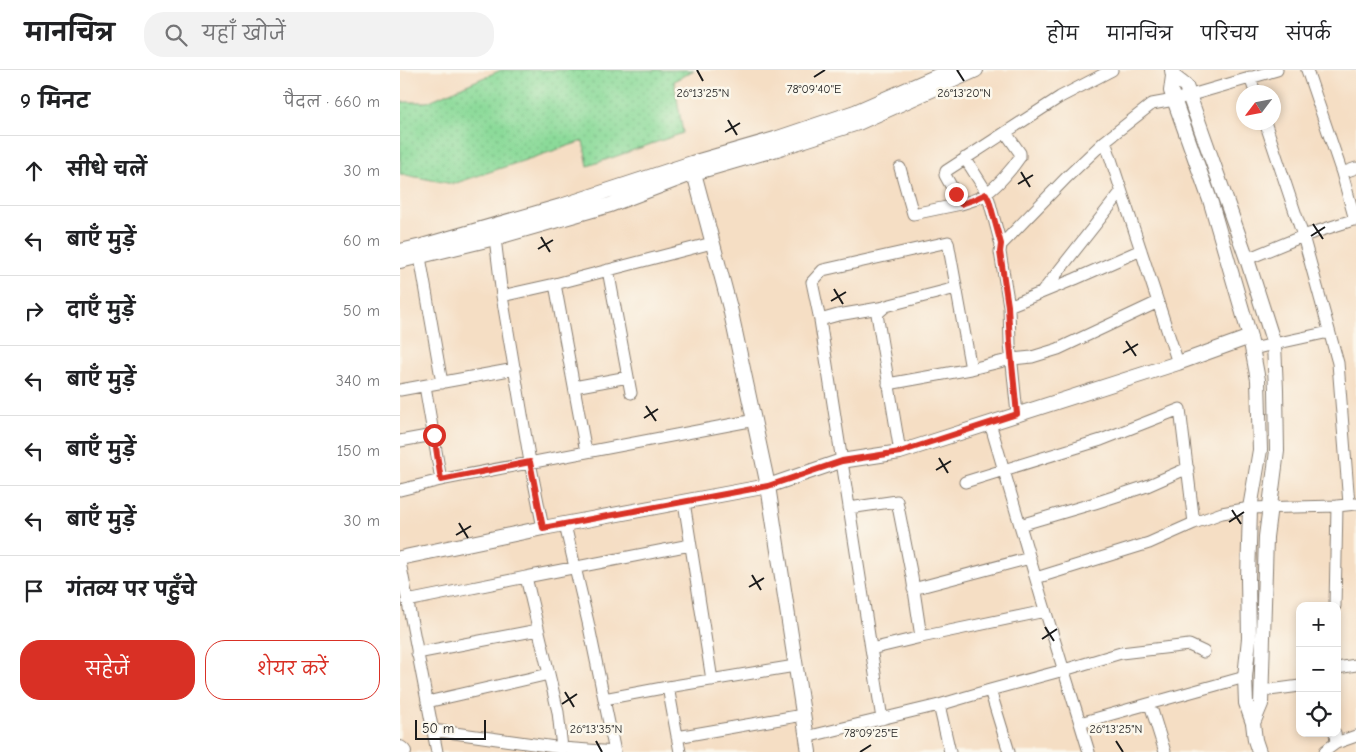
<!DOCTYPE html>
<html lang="hi">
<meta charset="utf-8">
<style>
body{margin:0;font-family:"Comic Neue","Playpen Sans Deva",sans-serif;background:#f2f2f2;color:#202124}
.controls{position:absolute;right:15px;bottom:15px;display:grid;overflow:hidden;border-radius:10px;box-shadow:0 2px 8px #0003}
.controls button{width:45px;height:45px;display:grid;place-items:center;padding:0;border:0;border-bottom:1px solid #e0e0e0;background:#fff;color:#202124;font:25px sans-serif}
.compass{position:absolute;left:836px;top:15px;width:45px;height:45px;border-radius:50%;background:#fff;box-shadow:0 2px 8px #0003;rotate:238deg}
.scale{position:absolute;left:15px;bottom:12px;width:71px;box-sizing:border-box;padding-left:5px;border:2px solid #1c1c1c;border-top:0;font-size:14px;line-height:18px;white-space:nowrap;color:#1c1c1c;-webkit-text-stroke:4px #fbf7ec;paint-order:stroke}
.stop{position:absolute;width:15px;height:15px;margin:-11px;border:4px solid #d93025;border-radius:50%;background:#fff}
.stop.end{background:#d93025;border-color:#fff;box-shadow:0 1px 5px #0008}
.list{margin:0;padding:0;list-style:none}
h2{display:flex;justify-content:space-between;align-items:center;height:65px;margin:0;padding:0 20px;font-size:21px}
h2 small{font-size:16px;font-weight:400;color:#757577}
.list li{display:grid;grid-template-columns:32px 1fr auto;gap:15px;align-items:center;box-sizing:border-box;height:70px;padding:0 20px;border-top:1px solid #e0e0e0}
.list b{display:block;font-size:19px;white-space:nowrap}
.list em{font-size:16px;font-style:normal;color:#757577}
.actions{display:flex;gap:10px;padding:15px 20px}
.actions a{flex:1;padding:11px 0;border:1px solid #d93025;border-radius:20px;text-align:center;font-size:18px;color:#d93025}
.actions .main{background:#d93025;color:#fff}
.icon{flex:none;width:28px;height:28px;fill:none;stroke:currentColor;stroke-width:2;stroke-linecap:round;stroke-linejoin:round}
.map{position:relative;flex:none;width:956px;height:682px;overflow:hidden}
header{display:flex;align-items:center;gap:30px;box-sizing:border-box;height:70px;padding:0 25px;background:#fff;border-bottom:1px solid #e0e0e0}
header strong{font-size:24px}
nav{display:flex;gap:28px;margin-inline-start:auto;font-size:18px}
.search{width:350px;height:45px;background:#f2f2f2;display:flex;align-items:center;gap:12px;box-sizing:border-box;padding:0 18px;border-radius:20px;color:#757577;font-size:19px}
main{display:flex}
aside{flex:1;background:#fff}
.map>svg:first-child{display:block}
</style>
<header>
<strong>मानचित्र</strong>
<div class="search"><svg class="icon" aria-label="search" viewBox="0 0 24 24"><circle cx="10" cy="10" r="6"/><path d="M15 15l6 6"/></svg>यहाँ खोजें</div>
<nav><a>होम</a><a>मानचित्र</a><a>परिचय</a><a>संपर्क</a></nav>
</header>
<main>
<aside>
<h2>9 मिनट<small>पैदल · 660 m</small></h2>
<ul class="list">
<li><svg class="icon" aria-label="ahead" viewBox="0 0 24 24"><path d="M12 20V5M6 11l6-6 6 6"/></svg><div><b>सीधे चलें</b></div><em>30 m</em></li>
<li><svg class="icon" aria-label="left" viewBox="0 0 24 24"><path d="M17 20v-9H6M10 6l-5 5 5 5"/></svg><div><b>बाएँ मुड़ें</b></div><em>60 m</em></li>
<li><svg class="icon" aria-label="right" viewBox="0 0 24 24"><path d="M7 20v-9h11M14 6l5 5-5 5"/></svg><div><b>दाएँ मुड़ें</b></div><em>50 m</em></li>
<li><svg class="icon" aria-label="left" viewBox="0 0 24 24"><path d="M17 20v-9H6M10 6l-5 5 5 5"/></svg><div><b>बाएँ मुड़ें</b></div><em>340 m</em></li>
<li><svg class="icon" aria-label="left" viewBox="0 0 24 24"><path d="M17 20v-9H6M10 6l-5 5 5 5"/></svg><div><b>बाएँ मुड़ें</b></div><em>150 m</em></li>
<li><svg class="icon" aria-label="left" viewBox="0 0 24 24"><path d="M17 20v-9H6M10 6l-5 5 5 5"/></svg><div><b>बाएँ मुड़ें</b></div><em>30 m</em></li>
<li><svg class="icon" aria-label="arrive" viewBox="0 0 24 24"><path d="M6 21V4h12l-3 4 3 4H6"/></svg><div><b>गंतव्य पर पहुँचे</b></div></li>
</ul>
<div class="actions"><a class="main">सहेजें</a><a>शेयर करें</a></div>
</aside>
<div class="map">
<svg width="956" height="682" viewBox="0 0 956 682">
<defs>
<pattern id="grass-dots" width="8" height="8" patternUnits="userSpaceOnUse" patternTransform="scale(1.25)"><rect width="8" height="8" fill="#8bda99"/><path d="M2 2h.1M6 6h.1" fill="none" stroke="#77ba83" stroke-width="1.8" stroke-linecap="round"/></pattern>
</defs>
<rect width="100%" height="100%" fill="#fbf7ec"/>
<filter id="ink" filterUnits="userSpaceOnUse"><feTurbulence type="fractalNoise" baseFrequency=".02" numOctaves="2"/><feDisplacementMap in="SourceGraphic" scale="10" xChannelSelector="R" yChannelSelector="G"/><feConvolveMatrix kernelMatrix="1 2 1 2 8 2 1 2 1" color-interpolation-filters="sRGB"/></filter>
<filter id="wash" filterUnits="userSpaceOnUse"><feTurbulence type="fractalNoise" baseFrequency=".0096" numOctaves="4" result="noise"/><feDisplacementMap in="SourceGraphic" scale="20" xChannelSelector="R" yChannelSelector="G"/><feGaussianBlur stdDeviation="1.12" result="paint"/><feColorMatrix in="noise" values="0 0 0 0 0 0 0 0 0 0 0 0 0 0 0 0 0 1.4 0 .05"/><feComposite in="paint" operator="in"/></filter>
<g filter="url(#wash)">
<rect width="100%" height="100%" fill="#f5dec4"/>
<path fill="url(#grass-dots)" stroke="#547b5a" d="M101 0H294L274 11 283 63 188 96 183 71 53 114 0 104V32H27Z"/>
</g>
<g filter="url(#ink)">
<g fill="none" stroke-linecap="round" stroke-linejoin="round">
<g stroke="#887d70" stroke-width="13">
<path id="minor" d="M907 0 942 103 955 150
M850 7 855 22
M865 52 903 166 938 293 949 434
M606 63 620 83V87C612 99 598 115 587 123 580 129 570 131 561 134L545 105 546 101 660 27 712 0
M705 71 778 293
M565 88 584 118 589 130 601 175
M500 98 513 144 561 134
M942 103 956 98
M95 168 102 226 130 392 143 458
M20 187 42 313
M847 189 903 166 956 149
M208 200 231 323
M155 214 186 382
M643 221 721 122
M102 226 155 214 312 173
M609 236 675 209 741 180
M420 250 438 245 485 237
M853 279 874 274 929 262
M488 314 571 299
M25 316 41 410
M174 317 228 307
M0 320 115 299
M617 344 610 274 609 236 600 182 601 175 667 107 705 71 752 34 774 30 877 0
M590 353 642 530 689 682
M0 371 33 365
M500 382 477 244 486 236 556 218
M565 412 701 370 780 339 794 453 822 443 850 438 937 436 956 434
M0 420 45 409 355 350
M284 432 312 610
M449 438 497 431 512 507 521 567 645 541
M165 455 188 552 215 682
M620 455 695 433 747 416 788 398
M0 492 37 682
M636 508 749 473 794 453
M513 519 630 488
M7 531 126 507
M935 536 937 436
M471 579 521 567
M17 583 138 560
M937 598 956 595
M862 621 900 616
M204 629 268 617
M27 632 149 604
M750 634 765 682
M539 635 590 620
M482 649 420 250 412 212 423 200 548 172 571 299 612 289 632 287 658 279 758 232
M680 653 845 607
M33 660 162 678
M277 667 403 645
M406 667 539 635 550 682
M936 673 956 666
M215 682 162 678 158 642 126 507 290 475
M280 682 268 617 395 596
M609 682 590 620 664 600 721 583 789 575 804 582
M925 682V681L936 673 935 663"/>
</g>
<g stroke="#887d70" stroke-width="16">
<path id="tertiary" d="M772 0 773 6 771 21 811 133 850 267 858 310 860 380 850 438 848 509 849 568 845 607 846 633 853 653 855 670 859 682
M773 6 786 16 789 25 847 189 874 274 876 320 877 381 866 467 861 634 853 653
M292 93 294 103 330 238 368 416 409 682
M0 181 22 176 161 136 292 93 375 69 455 42 551 0
M0 191 95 168 210 135 294 103 377 79 458 53 576 0
M0 488 143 458 368 416 441 391 500 382 778 293 850 267"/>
</g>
<g stroke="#887d70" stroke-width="18">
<path id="secondary" d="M0 679 3 682"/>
</g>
<use href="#minor" stroke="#fff" stroke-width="11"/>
<use href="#tertiary" stroke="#fff" stroke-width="14"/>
<use href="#secondary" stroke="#fff" stroke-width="16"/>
</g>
</g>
<g fill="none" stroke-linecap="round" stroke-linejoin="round" filter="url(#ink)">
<path stroke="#d93025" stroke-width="6" d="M34 365 41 410 130 392 143 458 368 416 442 391 500 382 617 344 610 274 608 236 600 182 601 174 589 130 586 124 573 130 561 134 556 124"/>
</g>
<path fill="none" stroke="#1c1c1c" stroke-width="2" d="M297 0 303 11M557 0 564 11M414 7 425 0M328 50 337 65M325 62 340 53M621 102 630 117M618 114 633 105M913 154 923 169M911 166 925 157M141 167 150 182M138 179 153 170M434 219 443 234M431 231 446 222M726 271 736 286M723 283 738 274M246 336 256 351M244 348 258 339M539 388 548 403M536 400 551 391M832 440 841 454M829 452 844 442M59 453 68 468M56 465 71 456M352 505 361 520M349 517 364 508M645 557 654 571M642 569 657 559M165 622 174 637M162 634 177 624M196 671 202 682M716 671 723 682M460 682 471 675"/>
<g font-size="12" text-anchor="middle" fill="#1c1c1c" stroke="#fbf7ec" stroke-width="5" stroke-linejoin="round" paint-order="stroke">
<text x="414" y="23">78°09'40"E</text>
<text x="303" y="27">26°13'25"N</text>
<text x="564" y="27">26°13'20"N</text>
<text x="196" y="663">26°13'35"N</text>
<text x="716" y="663">26°13'25"N</text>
<text x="471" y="667">78°09'25"E</text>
</g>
</svg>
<div class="controls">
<button>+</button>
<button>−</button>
<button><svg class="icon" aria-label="locate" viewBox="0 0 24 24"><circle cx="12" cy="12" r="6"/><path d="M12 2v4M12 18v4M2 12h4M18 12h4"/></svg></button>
</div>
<svg class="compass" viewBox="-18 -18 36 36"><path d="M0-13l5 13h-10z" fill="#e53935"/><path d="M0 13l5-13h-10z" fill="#757577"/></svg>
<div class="scale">50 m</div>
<div class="stop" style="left:34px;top:365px"></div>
<div class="stop end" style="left:556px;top:124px"></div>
</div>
</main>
